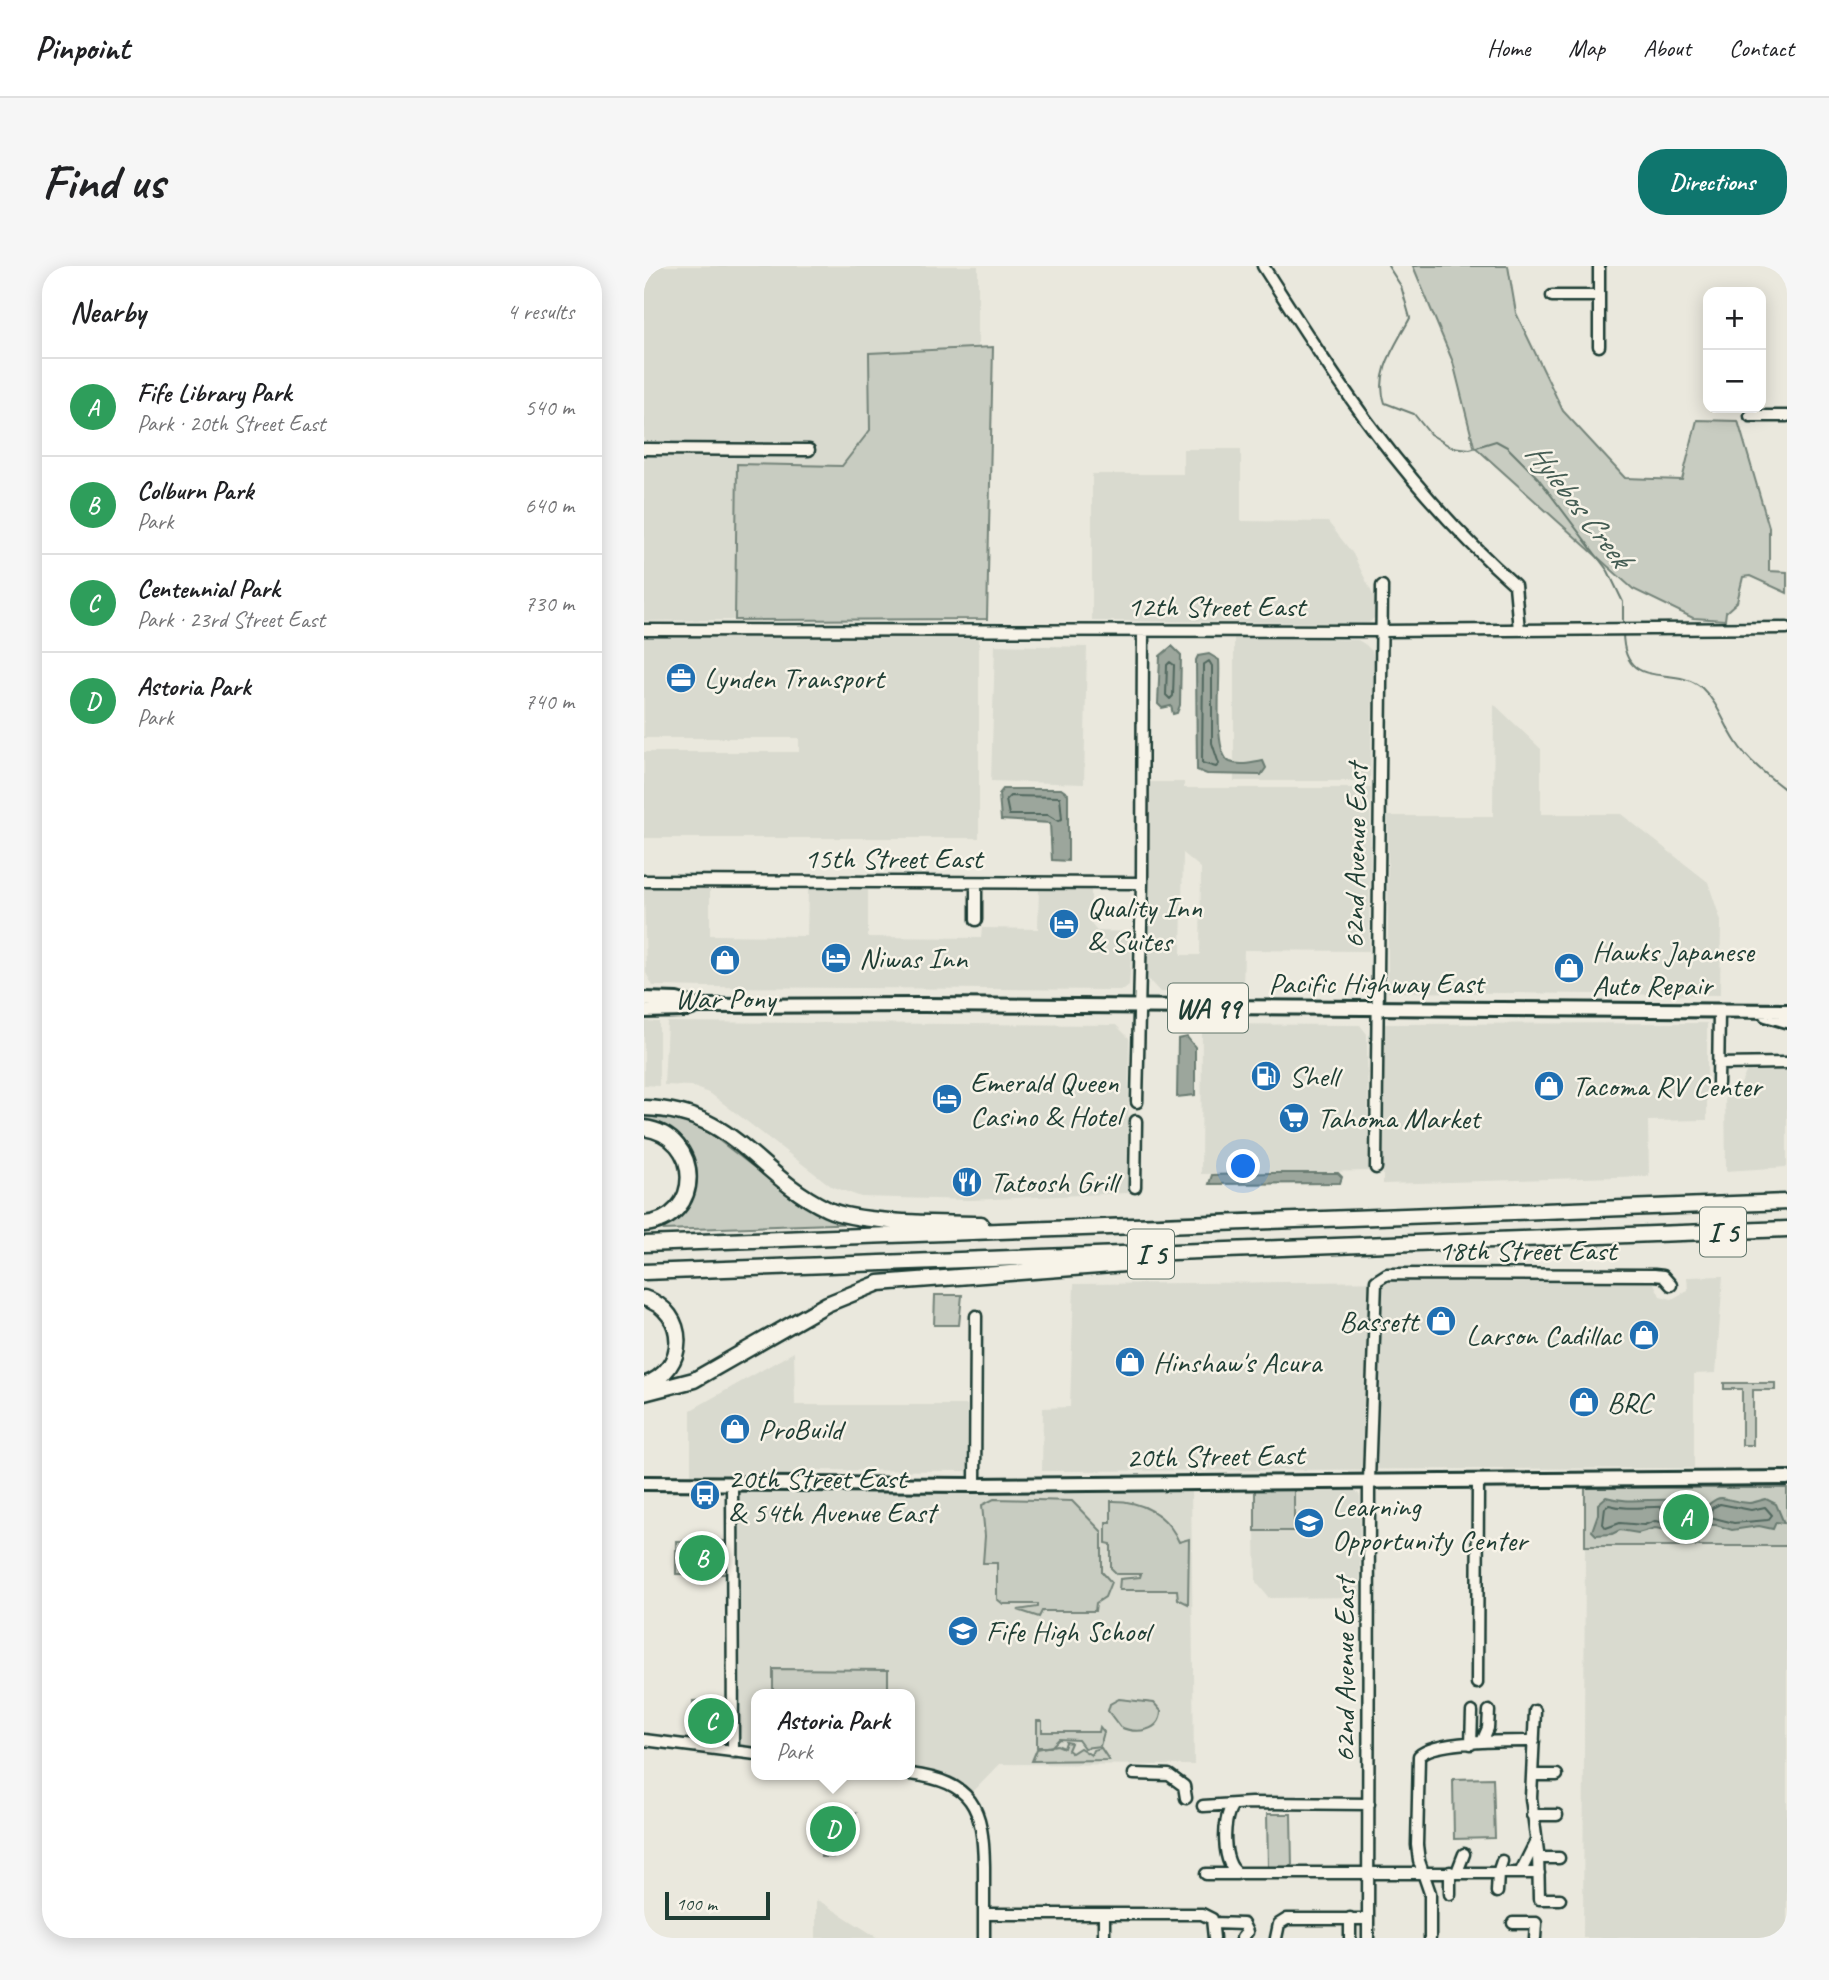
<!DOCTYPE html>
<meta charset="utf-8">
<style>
body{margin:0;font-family:Caveat,sans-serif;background:#f6f6f6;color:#202124}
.controls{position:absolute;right:21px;top:21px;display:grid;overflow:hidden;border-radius:14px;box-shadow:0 4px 18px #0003}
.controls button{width:63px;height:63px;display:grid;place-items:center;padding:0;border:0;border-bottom:2px solid #e0e0e0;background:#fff;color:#202124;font:35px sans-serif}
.scale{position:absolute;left:21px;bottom:18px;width:105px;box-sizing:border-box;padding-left:7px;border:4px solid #1f3d34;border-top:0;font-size:19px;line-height:24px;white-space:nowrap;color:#1f3d34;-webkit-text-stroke:5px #f7f3e8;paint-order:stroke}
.you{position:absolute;left:600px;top:901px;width:24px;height:24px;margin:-18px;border:5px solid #fff;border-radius:50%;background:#1a73e8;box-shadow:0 0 0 10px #1a73e833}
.badge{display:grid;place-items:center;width:46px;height:46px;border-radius:50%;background:#0f766e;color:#fff;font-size:23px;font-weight:700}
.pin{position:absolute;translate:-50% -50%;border:4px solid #fff;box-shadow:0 2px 7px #0006}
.popup{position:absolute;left:107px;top:1423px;width:164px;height:91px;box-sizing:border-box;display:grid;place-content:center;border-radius:14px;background:#fff;filter:drop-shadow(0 2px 5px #0005);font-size:23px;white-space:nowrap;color:#757577}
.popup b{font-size:26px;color:#202124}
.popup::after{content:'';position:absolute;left:50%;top:100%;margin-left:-14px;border:14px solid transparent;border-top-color:#fff}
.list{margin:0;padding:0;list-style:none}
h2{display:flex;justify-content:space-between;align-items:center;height:91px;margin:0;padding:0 28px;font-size:30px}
h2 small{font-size:23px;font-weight:400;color:#757577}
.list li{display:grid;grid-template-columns:46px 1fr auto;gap:21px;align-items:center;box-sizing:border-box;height:98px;padding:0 28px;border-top:2px solid #e0e0e0}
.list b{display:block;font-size:26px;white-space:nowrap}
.list p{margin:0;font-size:23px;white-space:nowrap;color:#757577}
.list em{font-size:23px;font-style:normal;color:#757577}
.map{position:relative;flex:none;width:1143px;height:1672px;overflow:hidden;border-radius:28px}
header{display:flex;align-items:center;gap:42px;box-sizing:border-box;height:98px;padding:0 35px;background:#fff;border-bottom:2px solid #e0e0e0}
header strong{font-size:33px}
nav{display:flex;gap:38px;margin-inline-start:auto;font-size:24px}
.intro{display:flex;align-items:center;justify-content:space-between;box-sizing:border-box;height:168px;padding:0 42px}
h1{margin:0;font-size:49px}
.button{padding:18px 32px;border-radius:28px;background:#0f766e;color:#fff;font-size:24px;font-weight:700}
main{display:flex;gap:42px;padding:0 42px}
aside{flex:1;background:#fff;border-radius:28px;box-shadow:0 4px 18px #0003}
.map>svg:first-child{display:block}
</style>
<header>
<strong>Pinpoint</strong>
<nav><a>Home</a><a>Map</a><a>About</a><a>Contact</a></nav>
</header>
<div class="intro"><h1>Find us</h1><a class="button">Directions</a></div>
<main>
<aside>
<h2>Nearby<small>4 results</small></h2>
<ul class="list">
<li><span class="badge" style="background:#2e9e5b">A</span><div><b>Fife Library Park</b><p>Park · 20th Street East</p></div><em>540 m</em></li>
<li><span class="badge" style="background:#2e9e5b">B</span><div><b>Colburn Park</b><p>Park</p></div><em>640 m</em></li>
<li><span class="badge" style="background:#2e9e5b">C</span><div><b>Centennial Park</b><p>Park · 23rd Street East</p></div><em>730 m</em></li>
<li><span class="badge" style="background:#2e9e5b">D</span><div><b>Astoria Park</b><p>Park</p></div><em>740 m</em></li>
</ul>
</aside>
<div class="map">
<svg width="1143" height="1672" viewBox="0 0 1143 1672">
<rect width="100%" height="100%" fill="#eae8dd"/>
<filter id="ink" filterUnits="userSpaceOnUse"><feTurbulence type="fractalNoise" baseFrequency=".0143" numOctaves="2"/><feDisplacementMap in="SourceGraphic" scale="14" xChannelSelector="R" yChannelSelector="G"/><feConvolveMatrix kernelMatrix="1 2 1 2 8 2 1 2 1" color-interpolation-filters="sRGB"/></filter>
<g filter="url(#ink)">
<path fill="#d9dacf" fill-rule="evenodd" d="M0 0H334V82L225 87 226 164 198 200 93 198 91 354 0 355Z
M539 183H597V255L684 256 709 288 732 335V350L725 357 448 355V208H539Z
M0 370H335V572H0V486H155V472H0Z
M590 371 714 374 722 379 728 385 730 395 726 515H590Z
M351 379 443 381 440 518 347 515Z
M850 438 897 483V548H977L1064 616 1077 655 1076 729 744 726V550H849Z
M504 516H540V522H727L725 685 600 684 599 725 516 726 504 713ZM539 587 557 602 556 689H537Z
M395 621 447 622V658L453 665 489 666 485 720 480 724 65 721 9 720 2 707 0 622H66V669L163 670 164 623 224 624V671L337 672 338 662 394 663Z
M0 755 15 756V820L0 819Z
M23 756 472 759 485 772 484 927 326 934 217 931 187 920 67 828 47 820 20 819Z
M1063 757V854L1004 855 1005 910 739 918 741 758Z
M558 758 716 759 723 768 725 905 557 908Z
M1143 802V901L1082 905 1081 825 1096 820 1103 804Z
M1079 1010 1072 1107 1050 1108V1202L398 1205 399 1142 426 1141 430 1018 1008 1013 1016 1030 1028 1033 1044 1024 1043 1011Z
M150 1086 151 1139H323V1205L151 1204V1218L547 1217 550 1499 356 1498 324 1531 266 1508V1428H112V1488L89 1486 88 1218 47 1217V1144Z
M650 1223 712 1225 716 1230V1331L625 1332 612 1316 611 1265H650Z
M941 1280H1143V1672H939Z
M172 1634 177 1636 234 1672H172Z"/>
<path fill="#c8ccc1" stroke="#74847a" stroke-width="2" d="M769 0H864L872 47 919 145 981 212 1038 214 1053 154 1094 155 1125 261V305L1143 306V327L1106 310 1099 311 1093 336 1082 346 1081 354 1049 352 989 323 830 180 809 96Z
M349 81 343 353 91 354 93 198 198 200 226 164 225 87Z
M0 850 51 856 154 935 179 947 217 957 20 964 49 897C41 873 25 859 0 855Z
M291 1029H318L315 1059H290Z
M1080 1117H1131V1124H1109V1179H1098V1123H1080Z
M941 1222H1143V1280H941Z
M650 1223V1265H611V1224Z
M350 1233 428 1235 458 1266V1306L467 1316 461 1331 452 1337 451 1345H398L395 1351 374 1344 394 1341V1338H359L353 1333V1297H339L341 1270 338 1239Z
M467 1235C497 1234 523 1248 535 1276L545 1273 544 1338 534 1333 533 1324H475L476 1313 496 1311 497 1308H473L467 1302V1278L462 1277V1256H467Z
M32 1275H83V1308H32Z
M129 1403 244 1404V1428H129Z
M84 1433 85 1482 49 1475V1435Z
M475 1433 510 1437 517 1445C517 1466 492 1468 476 1461L464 1445 466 1438Z
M393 1455H398V1466H455L456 1461 460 1466 456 1480 440 1482 434 1474 415 1473 407 1481H393Z
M422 1476 427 1477 424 1484 428 1487 436 1482 447 1489 449 1484 457 1482 465 1494 388 1495 393 1483 413 1479 420 1482Z
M849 1512 851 1572 810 1573 809 1513Z
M178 1543 212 1547 190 1579 189 1591H177Z
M623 1548H647L648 1601H624Z"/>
<path fill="#9ca69c" stroke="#6a7c72" stroke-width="2" d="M528 380 537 389 536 439 533 447 529 448 527 440 518 442 514 438 516 390Z
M565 388 575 394C577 413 568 488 586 496 596 500 608 497 619 495L622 502 617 509 563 508 553 504 552 394 554 390Z
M359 523H417L424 528V595L408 594 406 557 357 554 355 528Z
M543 771 551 781V829L533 831 534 773Z
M627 907H694L698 911 696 917 565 918 568 909Z
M962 1231C985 1238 1007 1232 1031 1234L1046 1248H1053C1082 1223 1071 1234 1105 1237 1110 1237 1116 1234 1122 1233L1132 1238 1140 1257 1132 1256 1129 1263 1115 1260 1088 1264 1072 1259H1058L1041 1267 1011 1262 994 1267 976 1264 968 1268 952 1269 948 1265 954 1248V1238Z"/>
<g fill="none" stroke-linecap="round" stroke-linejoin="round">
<path stroke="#51675e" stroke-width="2" d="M565 395 568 400V477L575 498 572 501 558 497 559 399Z
M526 396 530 399 529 430 526 433 522 429 523 399Z
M366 530 416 531 418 553 414 555 404 549H365L362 534Z
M1076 1238 1107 1244 1121 1241 1128 1249 1124 1254 1090 1257 1066 1251 1068 1242Z
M965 1239C986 1245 1006 1239 1028 1241L1043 1257 1039 1260 1011 1255 1000 1259 976 1257 962 1262 959 1258 961 1242Z"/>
<path stroke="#6a7c72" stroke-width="2" d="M744 0 757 20 766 52C752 79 730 107 741 137L770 148 786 168 807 181 826 183 852 175 863 181 894 212 964 305 979 336V358
M979 367C980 428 1030 397 1058 422 1074 437 1080 458 1092 476 1104 495 1125 511 1143 525"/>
<g stroke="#1f3d34" stroke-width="15">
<path id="minor" d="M619 0C697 122 762 222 871 319L875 364
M955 0V80
M908 30H954
M1106 150H1143
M0 183 165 184
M0 364 738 365 1143 362
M0 615 498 617
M332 654V617
M1074 798 1143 797
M1074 818 1075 746
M493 836 498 616 499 365
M732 902 738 320
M491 921 492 855
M88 1217 89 1486
M331 1219 332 1050
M833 1417 834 1215
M891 1445 887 1532 894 1586 895 1633H916
M0 1474 112 1488
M838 1476 844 1462 845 1445
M827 1478 828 1446
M266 1508C329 1516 339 1541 340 1600 340 1624 340 1648 340 1672
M490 1508 525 1509 540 1520 542 1532
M888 1509H913
M559 1540 607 1537 725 1538
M588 1540C578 1554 578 1599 594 1607H895
M888 1549H913
M895 1592H915
M813 1606 820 1588
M876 1607 892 1575
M562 1608H593
M853 1626 854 1607 858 1595
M806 1628V1606
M340 1648H558L568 1653 570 1672
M706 1652V1672
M569 1657 599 1658 603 1666 598 1672
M869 1657H892L891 1672
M460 1672V1648
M632 1672 635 1658 643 1653H724
M724 1672 725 1215 732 1015 743 1008 1010 1009 1019 1010 1027 1019
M786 1672V1627L775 1595 773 1579 775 1490C790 1474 867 1475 890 1475"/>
</g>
<g stroke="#1f3d34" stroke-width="18">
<path id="major" d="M0 733 33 734 53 740 278 739 1143 745
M0 745 42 744 53 740
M1122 749 1143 755
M0 1217 331 1219 1143 1212"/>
</g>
<g stroke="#1f3d34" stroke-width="19">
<path id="highway" d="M0 842C92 844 110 908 183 943 215 958 299 957 337 958
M0 862C59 870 60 953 0 958
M0 978 1143 936
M0 1006 1143 963
M0 1032C45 1046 44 1104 0 1119
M0 1127 50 1114 183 1038 235 1017 494 997"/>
</g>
<use href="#minor" stroke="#f7f3e8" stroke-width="10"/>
<use href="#major" stroke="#f7f3e8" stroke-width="12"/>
<use href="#highway" stroke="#f7f3e8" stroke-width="14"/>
</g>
</g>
<defs>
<g id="office-disc" transform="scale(1.575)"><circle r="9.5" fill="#1f6fb2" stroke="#f7f3e8"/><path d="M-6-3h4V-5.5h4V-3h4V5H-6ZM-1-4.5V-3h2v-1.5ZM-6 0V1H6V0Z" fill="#fff"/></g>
<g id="hotel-disc" transform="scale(1.575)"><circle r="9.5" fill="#1f6fb2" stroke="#f7f3e8"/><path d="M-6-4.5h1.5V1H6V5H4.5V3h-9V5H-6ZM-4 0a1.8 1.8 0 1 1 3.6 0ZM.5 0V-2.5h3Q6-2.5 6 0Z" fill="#fff"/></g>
<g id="shop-disc" transform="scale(1.575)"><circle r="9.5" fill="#1f6fb2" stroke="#f7f3e8"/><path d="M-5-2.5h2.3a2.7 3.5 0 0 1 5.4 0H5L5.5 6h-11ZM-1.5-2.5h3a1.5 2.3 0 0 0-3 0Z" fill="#fff"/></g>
<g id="fuel-disc" transform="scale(1.575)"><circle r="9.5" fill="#1f6fb2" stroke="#f7f3e8"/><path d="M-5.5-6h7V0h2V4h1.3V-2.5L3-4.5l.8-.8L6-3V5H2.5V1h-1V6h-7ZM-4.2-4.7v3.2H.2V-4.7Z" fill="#fff"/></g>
<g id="supermarket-disc" transform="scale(1.575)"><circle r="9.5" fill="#1f6fb2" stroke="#f7f3e8"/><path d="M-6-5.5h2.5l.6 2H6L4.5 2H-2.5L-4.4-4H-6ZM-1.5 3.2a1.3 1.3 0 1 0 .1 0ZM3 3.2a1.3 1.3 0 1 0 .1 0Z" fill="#fff"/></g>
<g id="restaurant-disc" transform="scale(1.575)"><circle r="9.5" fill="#1f6fb2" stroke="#f7f3e8"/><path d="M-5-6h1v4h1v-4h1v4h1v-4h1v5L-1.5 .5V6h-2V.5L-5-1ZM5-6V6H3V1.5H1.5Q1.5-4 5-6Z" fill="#fff"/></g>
<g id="bus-disc" transform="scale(1.575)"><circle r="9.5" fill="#1f6fb2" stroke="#f7f3e8"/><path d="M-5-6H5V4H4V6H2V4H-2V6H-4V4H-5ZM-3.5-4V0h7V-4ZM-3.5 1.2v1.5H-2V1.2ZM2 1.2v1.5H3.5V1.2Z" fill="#fff"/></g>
<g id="school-disc" transform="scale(1.575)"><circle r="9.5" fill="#1f6fb2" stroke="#f7f3e8"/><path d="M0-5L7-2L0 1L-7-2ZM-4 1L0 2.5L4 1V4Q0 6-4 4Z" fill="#fff"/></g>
</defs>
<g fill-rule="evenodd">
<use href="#office-disc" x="37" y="412"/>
<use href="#hotel-disc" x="420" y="658"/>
<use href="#hotel-disc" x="192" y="692"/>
<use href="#shop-disc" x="81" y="694"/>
<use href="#shop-disc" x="925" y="702"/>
<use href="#fuel-disc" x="622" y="810"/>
<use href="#shop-disc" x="905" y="820"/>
<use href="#hotel-disc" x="303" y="833"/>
<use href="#supermarket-disc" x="650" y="852"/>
<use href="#restaurant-disc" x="323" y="916"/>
<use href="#shop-disc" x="797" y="1055"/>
<use href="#shop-disc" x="1000" y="1069"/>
<use href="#shop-disc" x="486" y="1096"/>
<use href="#shop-disc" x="940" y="1136"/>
<use href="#shop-disc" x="91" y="1163"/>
<use href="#bus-disc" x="61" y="1229"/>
<use href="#school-disc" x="665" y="1257"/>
<use href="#school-disc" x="319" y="1365"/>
</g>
<g text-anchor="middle" stroke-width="5" stroke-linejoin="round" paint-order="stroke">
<g fill="#f7f3e8" stroke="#60746a" stroke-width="2">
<rect x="524" y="717.5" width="80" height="49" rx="5"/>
<rect x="1056" y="941.5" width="46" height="49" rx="5"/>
<rect x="484" y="963.5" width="46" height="49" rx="5"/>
</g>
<g font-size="28" font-weight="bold" fill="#1f3d34">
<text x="564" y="752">WA 99</text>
<text x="1079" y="976">I 5</text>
<text x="507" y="998">I 5</text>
</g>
<g font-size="30" fill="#1f3d34" stroke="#f7f3e8">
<text x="572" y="350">12th Street East</text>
<text transform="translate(711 590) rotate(-89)" y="10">62nd Avenue East</text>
<text x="249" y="602">15th Street East</text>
<text x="732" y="727">Pacific Highway East</text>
<text x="883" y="994">18th Street East</text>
<text transform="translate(571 1190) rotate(-1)" y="10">20th Street East</text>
<text transform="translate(700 1404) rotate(-90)" y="10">62nd Avenue East</text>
</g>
<g font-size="30" fill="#1f3d34" stroke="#f7f3e8" text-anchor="start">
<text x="60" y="422">Lynden Transport</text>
<text x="443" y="651">Quality Inn<tspan x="443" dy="34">&amp; Suites</tspan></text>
<text x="948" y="695">Hawks Japanese<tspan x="948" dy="34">Auto Repair</tspan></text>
<text x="215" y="702">Niwas Inn</text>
<text x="81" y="742" text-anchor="middle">War Pony</text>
<text x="645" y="820">Shell</text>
<text x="326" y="826">Emerald Queen<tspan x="326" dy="34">Casino &amp; Hotel</tspan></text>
<text x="928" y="830">Tacoma RV Center</text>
<text x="673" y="862">Tahoma Market</text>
<text x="346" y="926">Tatoosh Grill</text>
<text x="774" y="1065" text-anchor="end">Bassett</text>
<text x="977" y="1079" text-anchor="end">Larson Cadillac</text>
<text x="509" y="1106">Hinshaw's Acura</text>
<text x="963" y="1146">BRC</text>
<text x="114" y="1173">ProBuild</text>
<text x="84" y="1222">20th Street East<tspan x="84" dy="34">&amp; 54th Avenue East</tspan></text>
<text x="688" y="1250">Learning<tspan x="688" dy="34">Opportunity Center</tspan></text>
<text x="342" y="1375">Fife High School</text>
</g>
<g font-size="32" font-style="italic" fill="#445c53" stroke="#f7f3e8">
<text transform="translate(935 238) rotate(52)" y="11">Hylebos Creek</text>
</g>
</g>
</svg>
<div class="controls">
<button>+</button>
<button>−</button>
</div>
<div class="scale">100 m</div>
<div class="you"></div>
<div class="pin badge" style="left:1042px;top:1251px;background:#2e9e5b">A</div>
<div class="pin badge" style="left:58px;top:1292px;background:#2e9e5b">B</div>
<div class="pin badge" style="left:67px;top:1455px;background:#2e9e5b">C</div>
<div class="pin badge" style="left:189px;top:1563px;background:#2e9e5b">D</div>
<div class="popup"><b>Astoria Park</b>Park</div>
</div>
</main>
